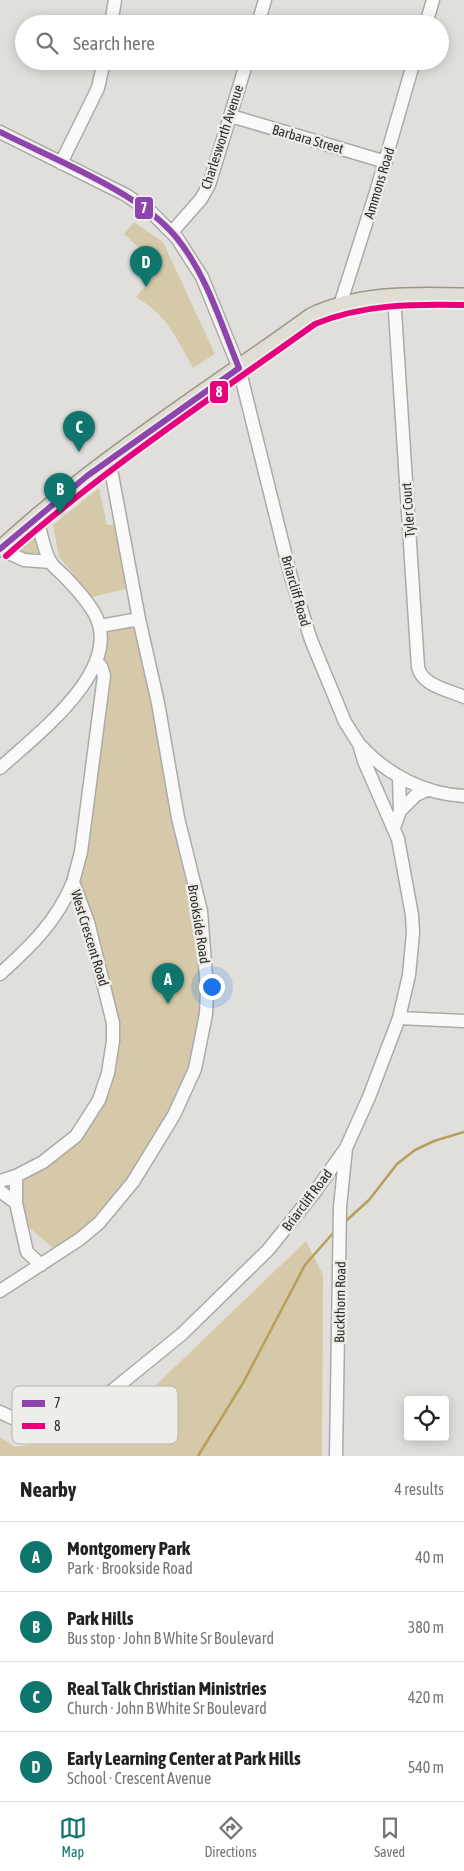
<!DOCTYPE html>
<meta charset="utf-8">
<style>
body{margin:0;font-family:"Asap Condensed",sans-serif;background:#f2f2f2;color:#222}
.controls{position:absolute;right:15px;bottom:15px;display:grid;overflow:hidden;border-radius:5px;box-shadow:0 2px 12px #0003}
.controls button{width:45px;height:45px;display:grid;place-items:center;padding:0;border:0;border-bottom:1px solid #e0e0e0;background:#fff;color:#222;font:25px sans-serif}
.you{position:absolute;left:211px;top:986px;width:18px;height:18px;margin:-12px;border:4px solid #fff;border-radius:50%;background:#1a73e8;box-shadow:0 0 0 8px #1a73e833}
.badge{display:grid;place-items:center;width:32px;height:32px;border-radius:50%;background:#0f766e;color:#fff;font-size:16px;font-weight:700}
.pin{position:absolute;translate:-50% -41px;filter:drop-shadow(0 1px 2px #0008)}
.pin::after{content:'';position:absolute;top:26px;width:18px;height:15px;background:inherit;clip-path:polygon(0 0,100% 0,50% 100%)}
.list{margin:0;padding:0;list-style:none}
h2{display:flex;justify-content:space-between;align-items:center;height:65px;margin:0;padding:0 20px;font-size:21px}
h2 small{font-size:16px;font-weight:400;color:#767676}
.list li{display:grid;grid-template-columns:32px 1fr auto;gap:15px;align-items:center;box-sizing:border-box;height:70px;padding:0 20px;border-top:1px solid #e0e0e0}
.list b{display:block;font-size:19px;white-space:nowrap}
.list p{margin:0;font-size:16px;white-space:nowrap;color:#767676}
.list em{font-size:16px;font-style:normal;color:#767676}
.icon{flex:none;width:28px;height:28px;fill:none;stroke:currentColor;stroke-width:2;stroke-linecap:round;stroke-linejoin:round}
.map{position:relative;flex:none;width:464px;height:1456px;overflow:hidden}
.search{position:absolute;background:#fff;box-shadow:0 2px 12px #0003;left:15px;right:15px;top:15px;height:55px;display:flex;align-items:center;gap:12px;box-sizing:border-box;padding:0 18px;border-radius:28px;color:#767676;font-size:19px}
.sheet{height:345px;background:#fff}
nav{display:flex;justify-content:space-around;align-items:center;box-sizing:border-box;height:70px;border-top:1px solid #e0e0e0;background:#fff;font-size:14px;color:#767676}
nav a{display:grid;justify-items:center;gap:2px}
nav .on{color:#0f766e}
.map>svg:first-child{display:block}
</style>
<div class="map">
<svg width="464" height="1456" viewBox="0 0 464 1456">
<rect width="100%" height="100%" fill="#e1dfdc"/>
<path fill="#d5c9a9" d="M134 222 163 242 215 354 193 368C176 337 167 315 136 297L161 268 124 234Z
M99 488 107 525 115 524 129 588 92 597 59 557 53 525Z
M37 534 38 553 27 554 19 551Z
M139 619 201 911 207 990 195 1069 117 1203 60 1254 26 1225 16 1176 76 1136 105 1087 113 1041 73 882 101 666 100 626Z
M306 1241 323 1275 322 1456H0V1437L15 1447 104 1435Z"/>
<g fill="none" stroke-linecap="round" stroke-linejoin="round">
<path stroke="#b69f58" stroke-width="2.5" d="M347 1220 369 1200 397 1164 415 1150 434 1141 464 1132
M198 1456 243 1383 305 1265 334 1232"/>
<g stroke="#abaaa8" stroke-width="15">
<path id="minor" d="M111 24 115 0
M258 24 265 0
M426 24 433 0
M231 116 386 162
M0 132 126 195 151 212 177 238 202 277 239 368 291 577 311 640 345 722 359 744 364 761 398 839 412 915 413 933 409 975 399 1018 369 1097 346 1148 314 1193 268 1250 182 1334 113 1390 76 1416 66 1421 43 1425 21 1422 0 1412
M61 163 98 88 104 61
M172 232 201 199 209 185 247 61
M394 296 418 667C422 686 449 690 464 697
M340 305 377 189 414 61
M0 549 24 560 51 562
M100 626 139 619
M361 746C388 775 424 794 464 796
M0 768C36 735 128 667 93 611 85 598 75 587 64 576 60 572 54 567 51 563 44 552 40 528 36 515
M400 811 416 795 427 790
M394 828 400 811 399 777
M0 974C31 946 57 921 73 882
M399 1018 464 1021
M16 1176V1203L27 1252 41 1265
M0 1181 16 1176 43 1162 76 1136 99 1100 108 1073 113 1041V1023L88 922 73 882 81 852 104 676 101 666 96 663
M0 1191 16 1203
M0 1291 80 1239 99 1223 133 1182 174 1115 195 1069 206 1014 207 990 201 911 178 818 158 703 139 619 109 459
M336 1456 340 1207 346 1148"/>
</g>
<g stroke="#9c9685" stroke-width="18">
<path id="major" d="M0 549C95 461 206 392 311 316 359 293 412 295 464 296"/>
</g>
<use href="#minor" stroke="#fafafa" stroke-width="12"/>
<use href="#major" stroke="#e0ddd4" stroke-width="15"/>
<g stroke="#efede8" stroke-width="10">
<path id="bus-1" d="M0 132C53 159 139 192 176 237 207 275 221 324 239 368L87 476 0 549"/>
</g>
<g stroke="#efede8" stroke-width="10">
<path id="bus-2" d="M6 556C103 470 210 399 315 324 363 304 413 304 464 305"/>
</g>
<use href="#bus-1" stroke="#8e44ad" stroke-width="6"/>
<use href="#bus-2" stroke="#e5007d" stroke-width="6"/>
</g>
<g text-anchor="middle" stroke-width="5" stroke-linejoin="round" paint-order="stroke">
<g font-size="14" fill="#2f2e2c" stroke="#efede8">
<text transform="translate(222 137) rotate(-72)" y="5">Charlesworth Avenue</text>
<text transform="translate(308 139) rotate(16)" y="5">Barbara Street</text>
<text transform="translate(379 183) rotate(-73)" y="5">Ammons Road</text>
<text transform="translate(408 510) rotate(-94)" y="5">Tyler Court</text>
<text transform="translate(296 591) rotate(74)" y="5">Briarcliff Road</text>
<text transform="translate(199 924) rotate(81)" y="5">Brookside Road</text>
<text transform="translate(90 938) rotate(73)" y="5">West Crescent Road</text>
<text transform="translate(307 1200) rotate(-53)" y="5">Briarcliff Road</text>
<text transform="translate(340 1302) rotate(-89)" y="5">Buckthorn Road</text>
</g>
</g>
<rect x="12" y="1386" width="166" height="58" rx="8" fill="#efede8" stroke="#b5b4b0" stroke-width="1"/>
<rect x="22" y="1400" width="23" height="7" fill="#8e44ad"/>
<rect x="22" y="1423" width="23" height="6" fill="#e5007d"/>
<g font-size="14" fill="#2f2e2c">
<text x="54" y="1408">7</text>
<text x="54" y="1431">8</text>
</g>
<g stroke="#efede8" stroke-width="2">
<rect x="134" y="196" width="20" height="24" rx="5" fill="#8e44ad"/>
<rect x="209" y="380" width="20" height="24" rx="5" fill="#e5007d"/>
</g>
<g font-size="14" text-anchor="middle" font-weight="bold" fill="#fff">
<text x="144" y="213">7</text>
<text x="219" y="397">8</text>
</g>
</svg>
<div class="controls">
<button><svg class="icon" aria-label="locate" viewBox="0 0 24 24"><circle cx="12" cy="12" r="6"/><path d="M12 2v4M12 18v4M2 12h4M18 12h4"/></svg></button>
</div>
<div class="you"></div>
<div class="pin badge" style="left:168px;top:1004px">A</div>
<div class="pin badge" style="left:60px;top:514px">B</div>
<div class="pin badge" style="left:79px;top:452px">C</div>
<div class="pin badge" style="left:146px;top:287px">D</div>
<div class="search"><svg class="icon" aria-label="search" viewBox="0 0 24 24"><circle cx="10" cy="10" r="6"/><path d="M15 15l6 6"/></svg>Search here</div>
</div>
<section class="sheet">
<h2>Nearby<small>4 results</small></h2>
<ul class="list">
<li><span class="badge">A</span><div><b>Montgomery Park</b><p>Park · Brookside Road</p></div><em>40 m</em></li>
<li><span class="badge">B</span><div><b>Park Hills</b><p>Bus stop · John B White Sr Boulevard</p></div><em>380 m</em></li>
<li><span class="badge">C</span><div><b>Real Talk Christian Ministries</b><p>Church · John B White Sr Boulevard</p></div><em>420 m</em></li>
<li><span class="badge">D</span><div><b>Early Learning Center at Park Hills</b><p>School · Crescent Avenue</p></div><em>540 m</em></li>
</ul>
</section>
<nav>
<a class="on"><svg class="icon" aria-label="map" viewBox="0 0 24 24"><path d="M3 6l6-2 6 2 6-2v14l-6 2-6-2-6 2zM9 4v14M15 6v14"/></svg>Map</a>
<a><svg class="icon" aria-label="directions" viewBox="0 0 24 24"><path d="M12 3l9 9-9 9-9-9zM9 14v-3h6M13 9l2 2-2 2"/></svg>Directions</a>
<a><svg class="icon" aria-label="saved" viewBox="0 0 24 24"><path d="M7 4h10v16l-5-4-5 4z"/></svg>Saved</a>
</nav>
